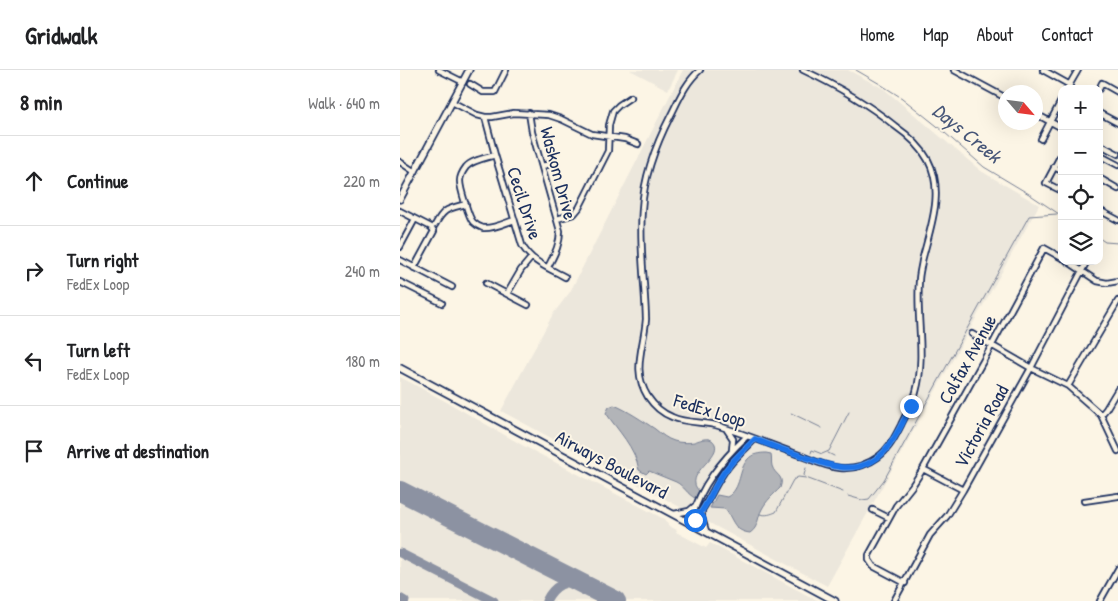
<!DOCTYPE html>
<meta charset="utf-8">
<style>
body{margin:0;font-family:"Patrick Hand",sans-serif;background:#f2f2f2;color:#202124}
.controls{position:absolute;right:15px;top:15px;display:grid;overflow:hidden;border-radius:10px;box-shadow:0 5px 20px #0002}
.controls button{width:45px;height:45px;display:grid;place-items:center;padding:0;border:0;border-bottom:1px solid #e0e0e0;background:#fff;color:#202124;font:25px sans-serif}
.compass{position:absolute;left:598px;top:15px;width:45px;height:45px;border-radius:50%;background:#fff;box-shadow:0 5px 20px #0002;rotate:118deg}
.stop{position:absolute;width:15px;height:15px;margin:-11px;border:4px solid #1a73e8;border-radius:50%;background:#fff}
.stop.end{background:#1a73e8;border-color:#fff;box-shadow:0 1px 5px #0008}
.list{margin:0;padding:0;list-style:none}
h2{display:flex;justify-content:space-between;align-items:center;height:65px;margin:0;padding:0 20px;font-size:21px}
h2 small{font-size:16px;font-weight:400;color:#757577}
.list li{display:grid;grid-template-columns:32px 1fr auto;gap:15px;align-items:center;box-sizing:border-box;height:90px;padding:0 20px;border-top:1px solid #e0e0e0}
.list b{display:block;font-size:19px;white-space:nowrap}
.list p{margin:0;font-size:16px;white-space:nowrap;color:#757577}
.list em{font-size:16px;font-style:normal;color:#757577}
.icon{flex:none;width:28px;height:28px;fill:none;stroke:currentColor;stroke-width:2;stroke-linecap:round;stroke-linejoin:round}
.map{position:relative;flex:none;width:718px;height:531px;overflow:hidden}
header{display:flex;align-items:center;gap:30px;box-sizing:border-box;height:70px;padding:0 25px;background:#fff;border-bottom:1px solid #e0e0e0}
header strong{font-size:24px}
nav{display:flex;gap:28px;margin-inline-start:auto;font-size:18px}
main{display:flex}
aside{flex:1;background:#fff}
.map>svg:first-child{display:block}
</style>
<header>
<strong>Gridwalk</strong>
<nav><a>Home</a><a>Map</a><a>About</a><a>Contact</a></nav>
</header>
<main>
<aside>
<h2>8 min<small>Walk · 640 m</small></h2>
<ul class="list">
<li><svg class="icon" aria-label="ahead" viewBox="0 0 24 24"><path d="M12 20V5M6 11l6-6 6 6"/></svg><div><b>Continue</b></div><em>220 m</em></li>
<li><svg class="icon" aria-label="right" viewBox="0 0 24 24"><path d="M7 20v-9h11M14 6l5 5-5 5"/></svg><div><b>Turn right</b><p>FedEx Loop</p></div><em>240 m</em></li>
<li><svg class="icon" aria-label="left" viewBox="0 0 24 24"><path d="M17 20v-9H6M10 6l-5 5 5 5"/></svg><div><b>Turn left</b><p>FedEx Loop</p></div><em>180 m</em></li>
<li><svg class="icon" aria-label="arrive" viewBox="0 0 24 24"><path d="M6 21V4h12l-3 4 3 4H6"/></svg><div><b>Arrive at destination</b></div></li>
</ul>
</aside>
<div class="map">
<svg width="718" height="531" viewBox="0 0 718 531">
<rect width="100%" height="100%" fill="#fcf5e5"/>
<filter id="ink" filterUnits="userSpaceOnUse"><feTurbulence type="fractalNoise" baseFrequency=".02" numOctaves="2"/><feDisplacementMap in="SourceGraphic" scale="10" xChannelSelector="R" yChannelSelector="G"/><feConvolveMatrix kernelMatrix="1 2 1 2 8 2 1 2 1" color-interpolation-filters="sRGB"/></filter>
<g filter="url(#ink)">
<path fill="#ece7dc" d="M230 0H278L268 20Z
M283 0H448L484 19 581 101 639 135 427 516 101 341 153 244 170 222Z
M0 307 54 336 122 375 264 449 269 456 277 460 276 462 306 478 310 473 418 531H0Z"/>
<path fill="#b2b4b8" stroke="#767f94" d="M214 335C227 340 243 351 255 359 261 364 267 369 274 371 280 373 288 373 294 372 300 370 311 365 315 374 320 386 292 400 295 414 295 416 298 420 299 421L295 428C288 425 284 416 276 412L249 401 246 404 239 400C235 377 218 361 206 343L209 337Z
M366 383 371 384C372 388 371 392 372 396 375 406 385 405 380 418 374 424 366 431 362 439 357 448 359 457 350 463 333 461 334 450 325 439L310 438 317 425 327 427C342 419 338 399 348 389 352 384 360 383 366 383Z"/>
<g fill="none" stroke-linecap="round" stroke-linejoin="round">
<path stroke="#767f94" stroke-width="1" d="M456 0 480 14 502 28 537 56 584 97 629 124 662 146
M699 168 705 172 718 173
M391 343 422 358
M411 383 412 380 422 384 429 381 449 342
M428 383 434 386
M405 407 404 405 406 398
M448 426 462 430 469 429 484 410 629 146 657 144
M360 444C366 446 371 444 376 442L393 410 398 407 406 408 443 422"/>
<path stroke="#8c92a2" stroke-width="9" d="M0 483 94 531
M0 528 5 531
M146 531C154 515 165 510 182 513"/>
<path stroke="#8c92a2" stroke-width="20" d="M0 421 216 531"/>
<g stroke="#1b2f5e" stroke-width="8">
<path id="minor" d="M39 0 63 12
M300 0C286 12 279 29 271 45 256 74 244 105 242 139 239 175 245 213 246 249 244 278 231 300 248 327 254 336 262 343 272 347 287 354 304 351 319 356 347 365 374 376 402 386 414 391 427 397 440 398 454 399 467 395 478 387 489 379 495 367 501 355 506 344 513 334 516 322 526 286 516 248 519 211 519 204 521 198 522 191 530 158 545 122 528 90 520 75 508 65 495 56 467 33 435 15 403 0
M554 0 606 28
M643 0 670 15
M70 14 83 22H95L106 0
M667 19 678 0
M699 19 702 13 718 22
M52 32 77 45 85 47H92L114 43 149 45 161 49 192 64 225 69 238 74
M129 43 132 62 160 161C160 175 154 185 148 197
M699 43 718 53
M636 44 662 58
M85 47 95 85 122 175C131 192 149 198 165 207
M641 69 662 29
M699 74 718 84
M662 83 646 113 662 121
M95 85C86 88 72 90 66 97 63 101 60 106 60 111 60 118 69 148 73 152 76 155 80 157 83 158 93 159 105 153 114 150
M699 85 718 95
M0 92 15 102
M142 96 155 93
M654 97 662 101
M699 108 718 119
M699 140 718 150
M0 141 31 157 34 161 14 198
M157 149 174 144 179 138 208 81 209 55 213 41 219 35 231 27
M35 155C44 138 48 139 66 134
M0 177 15 149
M0 190 52 217
M667 191 697 211 707 213 718 211
M0 212 42 233
M86 213 128 235
M107 224 121 200 131 188
M572 264 631 298 668 316 701 345 718 381
M668 316 718 231
M701 345 706 339 718 319
M327 360 333 369 332 380
M523 399 563 420
M684 431 718 426
M473 440 489 448
M302 441V448L306 461
M274 444 289 441 295 436
M291 452C299 417 322 390 347 366
M291 453C304 441 310 425 319 410 328 394 342 382 355 369
M505 513 473 496 469 490V485L496 436 512 416 523 399 592 275 644 178 662 188
M494 531 530 465 547 446 563 420 631 298 687 191
M700 531 718 499"/>
</g>
<g stroke="#1b2f5e" stroke-width="9">
<path id="major" d="M0 129 69 0
M0 298 435 531"/>
</g>
<use href="#minor" stroke="#fcf5e5" stroke-width="4.5"/>
<use href="#major" stroke="#fcf5e5" stroke-width="5.5"/>
</g>
</g>
<g fill="none" stroke-linecap="round" stroke-linejoin="round" filter="url(#ink)">
<path stroke="#1a73e8" stroke-width="6" d="M295 450C306 438 311 423 319 410 328 394 342 382 355 369 370 375 384 380 399 385 428 396 458 408 484 382 496 369 503 351 511 336"/>
</g>
<g text-anchor="middle" stroke-width="4" stroke-linejoin="round" paint-order="stroke">
<g font-size="19" fill="#1b2f5e" stroke="#fcf5e5">
<text transform="translate(159 103) rotate(75)" y="7">Waskom Drive</text>
<text transform="translate(125 133) rotate(72)" y="7">Cecil Drive</text>
<text transform="translate(567 289) rotate(-61)" y="7">Colfax Avenue</text>
<text transform="translate(310 340) rotate(17)" y="7">FedEx Loop</text>
<text transform="translate(581 356) rotate(-61)" y="7">Victoria Road</text>
<text transform="translate(212 394) rotate(28)" y="7">Airways Boulevard</text>
</g>
<g font-size="20" font-style="italic" fill="#485779" stroke="#fcf5e5">
<text transform="translate(567 63) rotate(39)" y="7">Days Creek</text>
</g>
</g>
</svg>
<div class="controls">
<button>+</button>
<button>−</button>
<button><svg class="icon" aria-label="locate" viewBox="0 0 24 24"><circle cx="12" cy="12" r="6"/><path d="M12 2v4M12 18v4M2 12h4M18 12h4"/></svg></button>
<button><svg class="icon" aria-label="layers" viewBox="0 0 24 24"><path d="M12 4l9 5-9 5-9-5zM3 14l9 5 9-5"/></svg></button>
</div>
<svg class="compass" viewBox="-18 -18 36 36"><path d="M0-13l5 13h-10z" fill="#e53935"/><path d="M0 13l5-13h-10z" fill="#757577"/></svg>
<div class="stop" style="left:295px;top:450px"></div>
<div class="stop end" style="left:511px;top:336px"></div>
</div>
</main>
